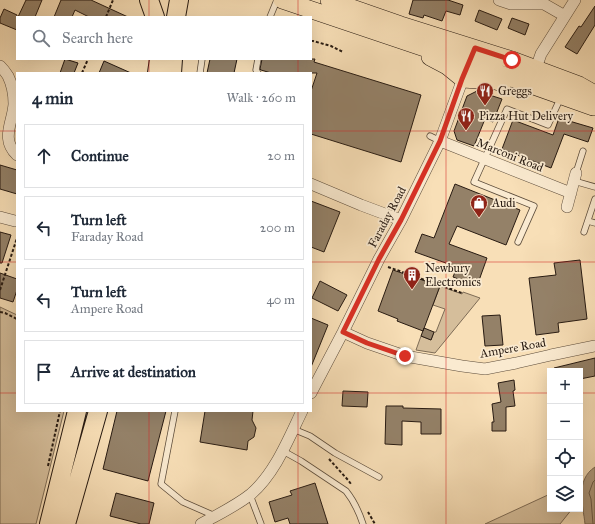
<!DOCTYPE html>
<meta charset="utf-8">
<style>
body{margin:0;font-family:"IM FELL Great Primer",serif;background:#f2f2f3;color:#1f2937}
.controls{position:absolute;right:12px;bottom:12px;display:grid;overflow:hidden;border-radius:0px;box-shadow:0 4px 16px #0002}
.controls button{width:36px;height:36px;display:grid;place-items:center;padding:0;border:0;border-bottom:1px solid #e0e1e3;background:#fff;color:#1f2937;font:20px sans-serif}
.stop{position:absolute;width:12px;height:12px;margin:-9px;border:3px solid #d93025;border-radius:50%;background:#fff}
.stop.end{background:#d93025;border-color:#fff;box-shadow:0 1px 4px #0008}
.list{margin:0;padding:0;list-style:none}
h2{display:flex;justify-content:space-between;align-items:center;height:52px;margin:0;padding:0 16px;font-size:17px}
h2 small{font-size:13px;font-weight:400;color:#747a83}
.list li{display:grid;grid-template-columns:26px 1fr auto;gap:12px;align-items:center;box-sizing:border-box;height:64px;margin:0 8px 8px;padding:0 8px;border:1px solid #e0e1e3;border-radius:0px}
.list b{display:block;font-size:15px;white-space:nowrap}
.list p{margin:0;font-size:13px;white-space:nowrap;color:#747a83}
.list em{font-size:13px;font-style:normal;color:#747a83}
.icon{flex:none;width:22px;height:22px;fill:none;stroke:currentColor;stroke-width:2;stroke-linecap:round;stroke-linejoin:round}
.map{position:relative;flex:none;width:595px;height:524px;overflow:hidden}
.search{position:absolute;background:#fff;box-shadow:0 4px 16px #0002;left:16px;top:16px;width:296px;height:44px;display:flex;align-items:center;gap:10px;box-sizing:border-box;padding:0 14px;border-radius:0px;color:#747a83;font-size:15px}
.panel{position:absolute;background:#fff;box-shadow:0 4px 16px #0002;left:16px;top:72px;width:296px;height:340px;border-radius:0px}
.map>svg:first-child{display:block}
</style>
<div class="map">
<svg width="595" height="524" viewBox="0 0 595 524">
<rect width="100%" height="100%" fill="#f8dfb7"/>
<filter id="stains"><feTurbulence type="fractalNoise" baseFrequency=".005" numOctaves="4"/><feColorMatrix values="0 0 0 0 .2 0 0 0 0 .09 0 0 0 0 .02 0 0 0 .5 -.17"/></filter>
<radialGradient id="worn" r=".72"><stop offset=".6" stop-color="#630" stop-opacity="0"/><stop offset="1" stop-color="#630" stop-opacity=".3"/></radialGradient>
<path fill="#d5be9b" stroke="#7e6c56" d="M440 286 462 294 463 292 480 298 435 353 416 350 421 336 431 340 434 332H436L445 309 433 305Z
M0 307 17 315V411H64L36 524H0Z
M550 494V509H572L560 524H485Z"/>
<path fill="#b19c7f" stroke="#7a6853" d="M595 467V524H585C583 505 575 480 595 467Z"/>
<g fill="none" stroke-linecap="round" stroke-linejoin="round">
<path stroke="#6c5c48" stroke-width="1" d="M593 524 591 499 589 493 593 482 595 480"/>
</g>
<path fill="#948168" stroke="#281b12" d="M26 0H42L35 17H18Z
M61 0H91L128 17H89L75 10 72 17H54Z
M413 0H448L463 5 460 15 446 11 442 21 424 15 423 18 409 14Z
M595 6V25L577 54 565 47 579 26 581 27Z
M4 9 17 15V30L0 23V18Z
M479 10 502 19 497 30 475 21Z
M512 18 529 24 525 35 508 28Z
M65 59 78 63 74 73H60Z
M210 59H237L234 73H207Z
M262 59H315L314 62 421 95 401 162 311 134V91L317 73H271L261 70 260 69Z
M104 61 131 73H99Z
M477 91 502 99 493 122 485 119 474 146 457 140 454 131 467 96Z
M559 118 593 128 588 142 564 134 551 168 502 149 513 120 553 135Z
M0 165 17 170V194L0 189Z
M455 184 520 210 506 245 457 226 449 244 487 258 477 286 453 277 457 267 415 252 422 234 434 238Z
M311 201 340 212 324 252 311 247Z
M0 232 11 235 2 263H0Z
M580 260 587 319 558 323 559 332 536 335 529 278 556 275 554 263Z
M393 270 440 286 423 331 397 321 398 319 378 311Z
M0 273 17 279V290L13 302 0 298Z
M320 281 347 295 338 311 312 298Z
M500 315 503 345 485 346 482 316Z
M311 318 328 325 311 367Z
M424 328 434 332 431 340 421 336Z
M595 358V376L580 379V371H555L554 368Z
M514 380 515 390 513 391 515 406 506 407V431H492V422H494L492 404 501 402 498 383Z
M343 391 368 392 367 407 342 406Z
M386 406H403V408L441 409V434H421V422L402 421V445L385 444Z
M117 411H166L148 481 103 469Z
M205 411H253L252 420 256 428 254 437 248 441 247 450 200 442Z
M315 483 328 524H290L288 518 275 522 269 502 292 495 290 491Z
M116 493 154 503 149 524H141L110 516Z"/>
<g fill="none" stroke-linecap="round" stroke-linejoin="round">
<g stroke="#5c4c3b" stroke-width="7">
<path id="service" d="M270 17 277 0
M258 59 256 70 258 73
M200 73 202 59
M430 136 440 141
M576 173 583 151
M574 181 595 187
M588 221 595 223
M584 232 595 199
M518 242 534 206 474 182 507 109 548 125 561 97
M175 411 161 484 183 502 215 516
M293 429 310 436 335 453 379 477
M283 451 301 461 346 491C354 501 359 512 363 524
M250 495 261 524"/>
</g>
<g stroke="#5c4c3b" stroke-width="12">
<path id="minor" d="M499 0 511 4H544L565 16
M0 66C3 69 6 73 8 76 12 84 14 95 14 104 13 122 0 139 17 155
M534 74 541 54 575 0
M440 141 571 193
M311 184 361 205 401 220
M567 207 576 173
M0 217 15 221
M343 332 367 343 405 356 462 366 485 369 516 363 551 355 595 346
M311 393 343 332 379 259 401 220 440 141 465 73
M201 524C217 515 236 506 251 494 275 473 288 440 302 411"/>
</g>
<g stroke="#281b12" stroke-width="18">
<path id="primary" d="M282 0 469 63 593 107H595
M329 0 401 25 512 60 579 85 595 94
M430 57 447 66 463 79 478 80 489 79 503 83"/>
</g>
<g stroke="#281b12" stroke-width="20">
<path id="trunk" d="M149 0 155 17
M176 17 179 0
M157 73 159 59
M172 73 173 59
M49 524 77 411
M66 524 98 411"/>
</g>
<path stroke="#281b12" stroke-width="2" stroke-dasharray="3 2" stroke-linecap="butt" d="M106 17 113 0
M311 41H313L331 46 343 52
M82 73 88 59
M388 267 462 293
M0 290 17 238
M0 312 5 313 17 319
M329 459 348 480 351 484
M48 466 60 411
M368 512 375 524"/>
<use href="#service" stroke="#faead0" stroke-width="5.5"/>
<use href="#minor" stroke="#faead0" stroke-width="11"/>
<use href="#primary" stroke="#f8dfb7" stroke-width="17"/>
<use href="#trunk" stroke="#f8dfb7" stroke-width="18"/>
</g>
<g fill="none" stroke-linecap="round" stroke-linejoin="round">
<path stroke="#d93025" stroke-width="5" d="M405 356 367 343 343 332 379 259 401 220 440 141 462 79 475 48 512 60"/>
</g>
<path fill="none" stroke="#d62828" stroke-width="1" stroke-opacity="0.55" d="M149 0V17M298 0V17M446 0V524M149 59V73M298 59V73M0 131H17M311 131H595M0 262H17M311 262H595M0 393H17M311 393H550M580 393H595M149 411V524M298 411V524"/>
<defs>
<g id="restaurant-pin" transform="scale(0.9)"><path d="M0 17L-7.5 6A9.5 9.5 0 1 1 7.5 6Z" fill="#8f2418" stroke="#faead0"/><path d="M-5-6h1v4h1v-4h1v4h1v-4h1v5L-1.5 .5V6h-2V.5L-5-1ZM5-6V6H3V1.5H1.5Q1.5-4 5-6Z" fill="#fff"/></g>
<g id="shop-pin" transform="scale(0.9)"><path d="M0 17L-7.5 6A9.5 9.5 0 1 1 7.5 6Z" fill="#8f2418" stroke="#faead0"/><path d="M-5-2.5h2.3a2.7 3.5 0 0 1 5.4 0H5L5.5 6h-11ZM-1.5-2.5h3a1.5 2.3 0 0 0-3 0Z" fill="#fff"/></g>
<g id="building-pin" transform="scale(0.9)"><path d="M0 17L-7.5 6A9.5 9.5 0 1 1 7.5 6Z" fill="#8f2418" stroke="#faead0"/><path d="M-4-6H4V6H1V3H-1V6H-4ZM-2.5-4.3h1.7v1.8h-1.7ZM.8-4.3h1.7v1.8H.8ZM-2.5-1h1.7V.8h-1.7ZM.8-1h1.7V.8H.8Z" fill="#fff"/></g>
</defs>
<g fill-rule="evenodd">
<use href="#restaurant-pin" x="485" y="91"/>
<use href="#restaurant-pin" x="466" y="116"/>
<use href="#shop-pin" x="479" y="203"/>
<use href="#building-pin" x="412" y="275"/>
</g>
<g text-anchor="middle" stroke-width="3.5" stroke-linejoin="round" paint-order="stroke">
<g font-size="12" fill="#281b12" stroke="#faead0" text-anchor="start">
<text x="498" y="95">Greggs</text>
<text x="479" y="120">Pizza Hut Delivery</text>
<text x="492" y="207">Audi</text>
<text x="425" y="272">Newbury<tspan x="425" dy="14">Electronics</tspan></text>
</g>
<g font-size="12" fill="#281b12" stroke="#faead0">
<text transform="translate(510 155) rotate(22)" y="4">Marconi Road</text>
<text transform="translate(387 217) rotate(-62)" y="4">Faraday Road</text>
<text transform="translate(513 348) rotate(-10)" y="4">Ampere Road</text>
</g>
</g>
<rect width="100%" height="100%" filter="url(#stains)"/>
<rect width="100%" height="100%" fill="url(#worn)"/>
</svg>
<div class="controls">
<button>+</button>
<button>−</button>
<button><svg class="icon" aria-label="locate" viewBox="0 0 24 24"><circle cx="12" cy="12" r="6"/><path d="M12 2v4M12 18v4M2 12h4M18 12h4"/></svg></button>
<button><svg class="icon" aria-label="layers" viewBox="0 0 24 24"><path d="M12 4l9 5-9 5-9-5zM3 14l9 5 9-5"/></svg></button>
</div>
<div class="stop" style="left:512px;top:60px"></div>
<div class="stop end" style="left:405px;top:356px"></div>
<div class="search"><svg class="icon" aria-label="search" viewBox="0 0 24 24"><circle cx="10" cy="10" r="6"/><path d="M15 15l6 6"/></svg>Search here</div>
<section class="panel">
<h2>4 min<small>Walk · 260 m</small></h2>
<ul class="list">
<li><svg class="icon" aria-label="ahead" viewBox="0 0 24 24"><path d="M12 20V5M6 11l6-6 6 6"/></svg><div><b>Continue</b></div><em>20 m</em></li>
<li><svg class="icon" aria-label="left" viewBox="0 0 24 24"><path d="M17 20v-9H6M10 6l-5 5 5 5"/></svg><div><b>Turn left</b><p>Faraday Road</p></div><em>200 m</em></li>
<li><svg class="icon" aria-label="left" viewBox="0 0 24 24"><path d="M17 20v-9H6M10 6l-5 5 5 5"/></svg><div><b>Turn left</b><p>Ampere Road</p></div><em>40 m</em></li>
<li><svg class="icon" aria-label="arrive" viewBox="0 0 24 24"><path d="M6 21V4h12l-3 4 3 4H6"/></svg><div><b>Arrive at destination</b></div></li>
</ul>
</section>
</div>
